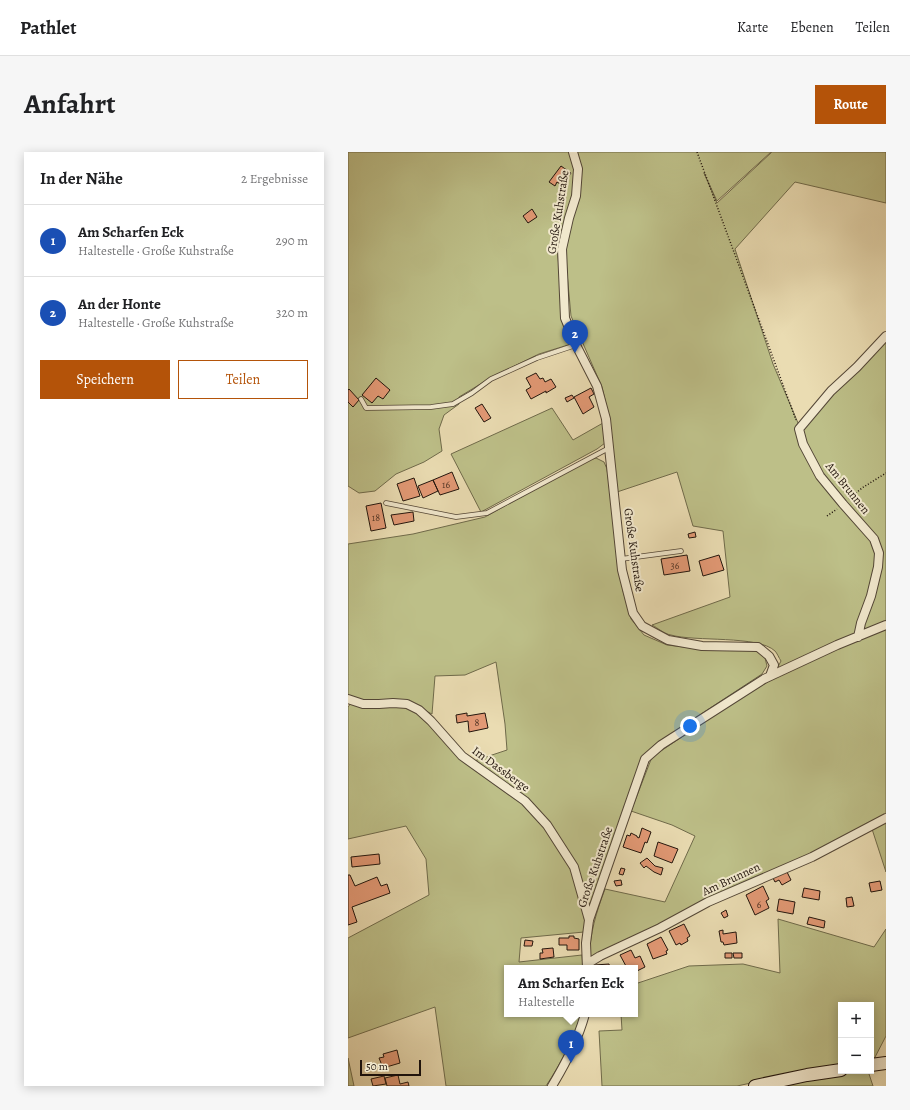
<!DOCTYPE html>
<html lang="de">
<meta charset="utf-8">
<style>
body{margin:0;font-family:Alegreya,serif;background:#f6f6f6;color:#202124}
.controls{position:absolute;right:12px;bottom:12px;display:grid;overflow:hidden;border-radius:0px;box-shadow:0 2px 10px #0003}
.controls button{width:36px;height:36px;display:grid;place-items:center;padding:0;border:0;border-bottom:1px solid #e0e0e0;background:#fff;color:#202124;font:20px sans-serif}
.scale{position:absolute;left:12px;bottom:10px;width:61px;box-sizing:border-box;padding-left:4px;border:2px solid #21140c;border-top:0;font-size:11px;line-height:14px;white-space:nowrap;color:#21140c;-webkit-text-stroke:3px #f1e8cd;paint-order:stroke}
.you{position:absolute;left:342px;top:574px;width:14px;height:14px;margin:-10px;border:3px solid #fff;border-radius:50%;background:#1a73e8;box-shadow:0 0 0 6px #1a73e833}
.badge{display:grid;place-items:center;width:26px;height:26px;border-radius:50%;background:#b45309;color:#fff;font-size:13px;font-weight:700}
.pin{position:absolute;translate:-50% -33px;filter:drop-shadow(0 1px 2px #0008)}
.pin::after{content:'';position:absolute;top:21px;width:14px;height:12px;background:inherit;clip-path:polygon(0 0,100% 0,50% 100%)}
.popup{position:absolute;left:156px;top:813px;width:134px;height:52px;box-sizing:border-box;display:grid;place-content:center;border-radius:0px;background:#fff;filter:drop-shadow(0 1px 3px #0005);font-size:13px;white-space:nowrap;color:#757577}
.popup b{font-size:15px;color:#202124}
.popup::after{content:'';position:absolute;left:50%;top:100%;margin-left:-8px;border:8px solid transparent;border-top-color:#fff}
.list{margin:0;padding:0;list-style:none}
h2{display:flex;justify-content:space-between;align-items:center;height:52px;margin:0;padding:0 16px;font-size:17px}
h2 small{font-size:13px;font-weight:400;color:#757577}
.list li{display:grid;grid-template-columns:26px 1fr auto;gap:12px;align-items:center;box-sizing:border-box;height:72px;padding:0 16px;border-top:1px solid #e0e0e0}
.list b{display:block;font-size:15px;white-space:nowrap}
.list p{margin:0;font-size:13px;white-space:nowrap;color:#757577}
.list em{font-size:13px;font-style:normal;color:#757577}
.actions{display:flex;gap:8px;padding:12px 16px}
.actions a{flex:1;padding:9px 0;border:1px solid #b45309;border-radius:0px;text-align:center;font-size:14px;color:#b45309}
.actions .main{background:#b45309;color:#fff}
.map{position:relative;flex:none;width:538px;height:934px;overflow:hidden;border-radius:0px}
header{display:flex;align-items:center;gap:24px;box-sizing:border-box;height:56px;padding:0 20px;background:#fff;border-bottom:1px solid #e0e0e0}
header strong{font-size:19px}
nav{display:flex;gap:22px;margin-inline-start:auto;font-size:14px}
.intro{display:flex;align-items:center;justify-content:space-between;box-sizing:border-box;height:96px;padding:0 24px}
h1{margin:0;font-size:28px}
.button{padding:10px 18px;border-radius:0px;background:#b45309;color:#fff;font-size:14px;font-weight:700}
main{display:flex;gap:24px;padding:0 24px}
aside{flex:1;background:#fff;border-radius:0px;box-shadow:0 2px 10px #0003}
.map>svg:first-child{display:block}
</style>
<header>
<strong>Pathlet</strong>
<nav><a>Karte</a><a>Ebenen</a><a>Teilen</a></nav>
</header>
<div class="intro"><h1>Anfahrt</h1><a class="button">Route</a></div>
<main>
<aside>
<h2>In der Nähe<small>2 Ergebnisse</small></h2>
<ul class="list">
<li><span class="badge" style="background:#1a4fb4">1</span><div><b>Am Scharfen Eck</b><p>Haltestelle · Große Kuhstraße</p></div><em>290 m</em></li>
<li><span class="badge" style="background:#1a4fb4">2</span><div><b>An der Honte</b><p>Haltestelle · Große Kuhstraße</p></div><em>320 m</em></li>
</ul>
<div class="actions"><a class="main">Speichern</a><a>Teilen</a></div>
</aside>
<div class="map">
<svg width="538" height="934" viewBox="0 0 538 934">
<rect width="100%" height="100%" fill="#eadcb2"/>
<filter id="stains"><feTurbulence type="fractalNoise" baseFrequency=".005" numOctaves="4"/><feColorMatrix values="0 0 0 0 .2 0 0 0 0 .09 0 0 0 0 .02 0 0 0 .5 -.17"/></filter>
<radialGradient id="worn" r=".72"><stop offset=".6" stop-color="#630" stop-opacity="0"/><stop offset="1" stop-color="#630" stop-opacity=".3"/></radialGradient>
<path fill="#bdbf88" stroke="#6f6a4a" d="M0 0H423L369 49 356 21 369 51 424 0H538V51L447 30 387 97 425 212 453 278 490 237 538 188V720L524 677H526L521 672 462 703 357 749 308 775 241 807C242 781 248 761 257 737L317 750 347 684 324 673 283 659 304 605 384 551 423 528 433 509C431 506 429 501 427 499 410 483 347 490 323 483 316 482 310 476 304 473L382 445 375 379 345 374 329 320 269 340 261 265 254 235 223 164 217 99 230 45 220 55 210 104 215 166 223 192 191 202 144 225 111 245V252L96 263 91 277 94 299 76 310 48 322 27 339 11 341 0 334Z
M204 256 225 288 255 271 257 291 249 297 133 360 103 302Z
M248 306 256 310 259 317 275 439 283 467 296 483 319 493 353 497H403L412 501 417 506 419 514 414 522 306 593 297 603 243 753H240L202 673 126 609 159 598 157 572 148 510 117 523 87 524 84 562 64 552 15 550 0 545V392L65 382 137 365 238 309Z
M3 551C29 552 68 548 82 574L174 650 196 674 225 717 237 770 236 780 173 786 171 810 234 803 235 816H159V862H234C225 888 213 911 198 934H98L87 855 0 886V786L81 743 78 707 58 674 0 687V555Z
M430 767 526 795 538 777V884L525 909H523V853H493V913L445 922 389 934H254L251 879 274 878 273 862H287V832L341 814 395 812 432 821Z
M0 906 6 934H0Z
M510 919H520L525 934H429Z"/>
<path fill="#e39975" stroke="#21140c" d="M213 14 223 21 214 33 209 30 207 34 201 30Z
M184 57 189 65 180 71 175 64Z
M188 221 192 227 195 226 197 230 203 227 208 235 198 241V239L183 247 178 238 183 235 178 226Z
M28 226 42 238 35 247 30 244 24 251 14 243Z
M243 236 246 242 241 245 246 255 235 262 226 245Z
M1 237 11 248 5 255 0 250V238Z
M224 243 226 246 219 250 217 246Z
M134 252 143 266 136 270 127 256Z
M104 320 111 337 92 343 85 328Z
M66 326 72 344 55 349 49 332Z
M85 328 90 339 75 346 70 334Z
M33 351 38 376 23 379 18 354Z
M65 360 66 369 46 373 43 363Z
M347 380 348 385 341 386 340 382Z
M339 403 342 419 316 423 313 407Z
M371 403 376 418 355 424 351 409Z
M119 561V564L137 561 140 576 121 580 120 569 109 571 108 563Z
M294 676 303 680 299 691 297 690 293 701 275 695 279 683 282 684 283 681 289 684V685L291 686Z
M310 690 330 697 324 711 306 704Z
M31 702 32 712 4 715 3 705Z
M299 706 307 714 315 716 313 723 306 720 298 714 296 716 292 711Z
M273 716 277 717 275 723 271 722Z
M438 718 443 728 434 733 431 728 427 730 424 724Z
M0 723H2L7 734 29 725 33 734 39 732 42 741 4 755 9 770 0 773Z
M273 728 274 733 268 734 266 729Z
M532 729 534 738 523 740 521 731Z
M415 734 421 747 418 749 421 756 407 763 398 743Z
M456 736 472 739 471 748 454 745Z
M504 745 506 754 499 755 498 746Z
M431 747 447 750 445 762 429 759Z
M378 758 380 764 376 766 373 761Z
M461 765 477 769 476 776 459 772Z
M336 772 342 784 339 786 340 789 333 793 332 791 328 793 321 779Z
M375 778V782L388 780 389 791 376 793 375 790H373L371 779Z
M221 784H226V786L231 787V798H219V793H211V786H221Z
M313 785 320 798 318 799 319 802 305 807 299 792Z
M177 788 185 789 184 794H176Z
M205 796 206 805 192 807V801H195L194 797Z
M283 798 287 806 292 804 297 815 287 820V816H279L272 803Z
M377 801H384V806H377Z
M385 801H394V806H386Z
M261 812 262 816H247V813Z
M49 898 52 911 35 916 31 906 36 905 35 902Z
M50 923 52 932 60 930 61 934H39L37 926Z
M36 924 38 932 25 934 23 927Z"/>
<g fill="none" stroke-linecap="round" stroke-linejoin="round">
<g stroke="#534636" stroke-width="5.5">
<path id="lane" d="M13 247 18 256 83 255 105 252 124 241 143 227 189 206 228 193
M38 351 108 365 139 361 261 296
M273 407 333 399"/>
</g>
<g stroke="#534636" stroke-width="10">
<path id="street" d="M225 0 230 17 228 44 221 66 214 97 217 166 228 193 249 234 258 267 274 418 285 461 294 474 320 488 354 494 410 495 421 504 426 513 422 524
M510 485 513 471 523 444 530 415 531 401 526 387 495 352 472 324 455 292 451 277 483 239 509 215 538 184
M0 547 15 552H31L45 551 59 552 71 558 83 569 114 604 177 649 199 673 226 715 241 768
M239 812 252 804 312 776 360 750 464 705 538 666
M239 816 238 791 241 768 297 607 313 593 416 527 489 493 538 473
M204 934C218 911 230 888 237 862"/>
</g>
<g stroke="#21140c" stroke-width="14">
<path id="secondary" d="M523 913 538 911
M407 934 459 923 493 918"/>
</g>
<path stroke="#21140c" stroke-width="1.5" stroke-dasharray="1 2" stroke-linecap="butt" d="M349 0 448 268
M501 347 514 336 538 321
M479 364 489 357"/>
<use href="#lane" stroke="#f1e8cd" stroke-width="4"/>
<use href="#street" stroke="#f1e8cd" stroke-width="8"/>
<use href="#secondary" stroke="#f1e8cd" stroke-width="12"/>
</g>
<g text-anchor="middle" stroke-width="4" stroke-linejoin="round" paint-order="stroke">
<g font-size="10" fill="#523526">
<text x="98" y="336">16</text>
<text x="28" y="369">18</text>
<text x="327" y="417">36</text>
<text x="129" y="574">8</text>
<text x="411" y="756">6</text>
</g>
<g font-size="12" fill="#21140c" stroke="#f1e8cd">
<text transform="translate(210 60) rotate(-81)" y="4">Große Kuhstraße</text>
<text transform="translate(500 336) rotate(51)" y="4">Am Brunnen</text>
<text transform="translate(286 398) rotate(82)" y="4">Große Kuhstraße</text>
<text transform="translate(153 617) rotate(36)" y="4">Im Dassberge</text>
<text transform="translate(247 715) rotate(-71)" y="4">Große Kuhstraße</text>
<text transform="translate(383 727) rotate(-25)" y="4">Am Brunnen</text>
</g>
</g>
<rect width="100%" height="100%" filter="url(#stains)"/>
<rect width="100%" height="100%" fill="url(#worn)"/>
</svg>
<div class="controls">
<button>+</button>
<button>−</button>
</div>
<div class="scale">50 m</div>
<div class="you"></div>
<div class="pin badge" style="left:223px;top:911px;background:#1a4fb4">1</div>
<div class="popup"><b>Am Scharfen Eck</b>Haltestelle</div>
<div class="pin badge" style="left:227px;top:201px;background:#1a4fb4">2</div>
</div>
</main>
